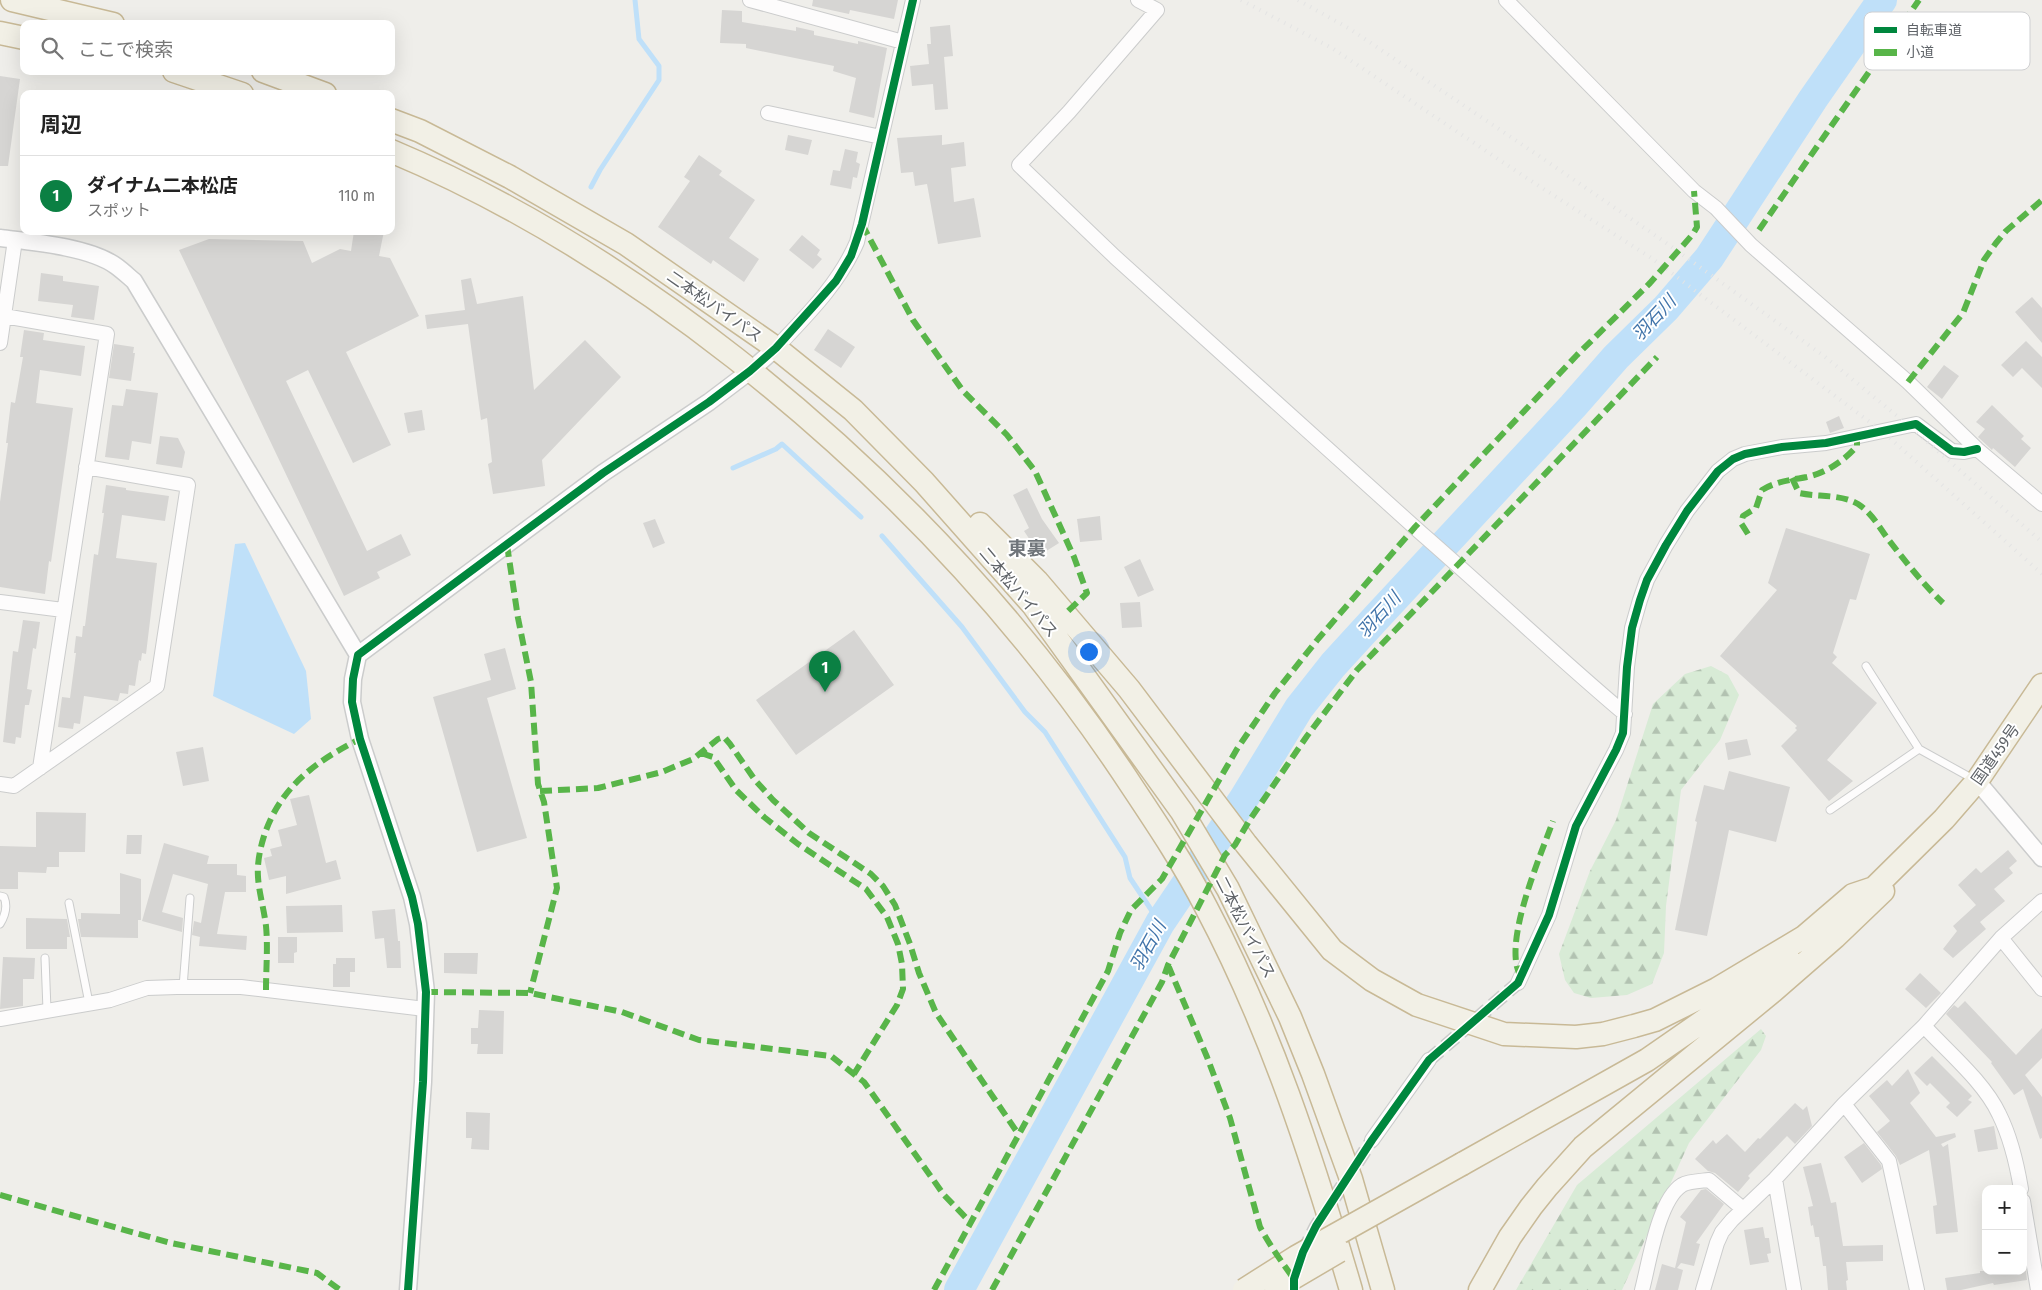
<!DOCTYPE html>
<html lang="ja">
<meta charset="utf-8">
<style>
body{margin:0;font-family:"Fira Sans Condensed","Noto Sans JP",sans-serif;background:#f2f2f2;color:#222}
.controls{position:absolute;right:15px;bottom:15px;display:grid;overflow:hidden;border-radius:10px;box-shadow:0 5px 20px #0002}
.controls button{width:45px;height:45px;display:grid;place-items:center;padding:0;border:0;border-bottom:1px solid #e0e0e0;background:#fff;color:#222;font:25px sans-serif}
.you{position:absolute;left:1088px;top:651px;width:18px;height:18px;margin:-12px;border:4px solid #fff;border-radius:50%;background:#1a73e8;box-shadow:0 0 0 8px #1a73e833}
.badge{display:grid;place-items:center;width:32px;height:32px;border-radius:50%;background:#0b8043;color:#fff;font-size:16px;font-weight:700}
.pin{position:absolute;translate:-50% -41px;filter:drop-shadow(0 1px 2px #0008)}
.pin::after{content:'';position:absolute;top:26px;width:18px;height:15px;background:inherit;clip-path:polygon(0 0,100% 0,50% 100%)}
.list{margin:0;padding:0;list-style:none}
h2{display:flex;justify-content:space-between;align-items:center;height:65px;margin:0;padding:0 20px;font-size:21px}
h2 small{font-size:16px;font-weight:400;color:#767676}
.list li{display:grid;grid-template-columns:32px 1fr auto;gap:15px;align-items:center;box-sizing:border-box;height:80px;padding:0 20px;border-top:1px solid #e0e0e0}
.list b{display:block;font-size:19px;white-space:nowrap}
.list p{margin:0;font-size:16px;white-space:nowrap;color:#767676}
.list em{font-size:16px;font-style:normal;color:#767676}
.icon{flex:none;width:28px;height:28px;fill:none;stroke:currentColor;stroke-width:2;stroke-linecap:round;stroke-linejoin:round}
.map{position:relative;flex:none;width:2042px;height:1290px;overflow:hidden}
.search{position:absolute;background:#fff;box-shadow:0 5px 20px #0002;left:20px;top:20px;width:375px;height:55px;display:flex;align-items:center;gap:12px;box-sizing:border-box;padding:0 18px;border-radius:10px;color:#767676;font-size:19px}
.panel{position:absolute;background:#fff;box-shadow:0 5px 20px #0002;left:20px;top:90px;width:375px;height:145px;border-radius:10px}
.map>svg:first-child{display:block}
</style>
<div class="map">
<svg width="2042" height="1290" viewBox="0 0 2042 1290">
<defs>
<pattern id="forest-firs" width="22" height="20" patternUnits="userSpaceOnUse" patternTransform="scale(1.25)"><rect width="22" height="20" fill="#d8ebd6"/><path d="M5 1l3.5 6h-7zM16 11l3.5 6h-7z" fill="#b2c2b1"/></pattern>
</defs>
<rect width="100%" height="100%" fill="#efeeea"/>
<path fill="url(#forest-firs)" d="M1711 666 1728 675 1739 695 1720 740 1681 790 1666 906 1664 953 1652 984 1627 995 1591 998 1574 993 1565 980 1559 954 1590 871 1616 820 1653 704 1685 674Z
M1761 1029 1766 1036 1761 1050 1689 1143 1622 1290H1516L1577 1185Z"/>
<path fill="#bfe0f9" d="M245 543 306 671 311 719 294 734 213 696 235 544Z"/>
<g fill="none" stroke-linecap="round" stroke-linejoin="round">
<path stroke="#bfe0f9" stroke-width="5" d="M591 187 600 170 659 80V66L639 39 635 0
M733 468 776 449 782 444 861 517
M882 536 962 627 1025 712 1045 732 1125 857 1130 878 1160 923"/>
<path stroke="#bfe0f9" stroke-width="30" d="M959 1290 1160 923 1243 800 1299 708 1333 665 1376 618 1573 406 1616 357 1666 308 1709 258 1813 99 1882 0"/>
</g>
<path fill="#d6d5d3" d="M813 0H898L894 19 850 10 849 14 812 6Z
M722 10 742 11V22L796 31V27L814 31V35L858 44V41L887 48 874 118 849 112 856 78 833 71 834 66 746 48V44L720 43Z
M950 25 953 56 944 57 948 109 935 110 933 84 912 86 910 66 929 64 927 44H931L930 27Z
M0 76 20 79 8 166H0Z
M788 135 812 140 808 155 785 150Z
M942 135V145L964 142 966 166 951 168 954 202 974 198 981 237 938 244 927 184 915 186 913 172 901 173 897 138Z
M845 149 858 152 856 162 860 164 857 178 853 177 851 189 830 185 833 170 840 171Z
M699 155 722 171 719 175 755 200 729 238 759 259 744 282 713 260 711 264 658 227 690 181 684 177Z
M354 231H384L379 256 390 258 419 316 346 352 391 445 353 463 308 370 286 381 367 551 401 534 411 555 377 572 380 578 344 596 179 250 209 239 303 241 312 263 340 249 351 251Z
M802 235 820 250 817 255 822 259 813 269 789 250Z
M41 273 63 276V281L99 286 94 320 71 317 73 305 38 301Z
M471 278 477 304 523 296 534 390 585 340 621 377 542 460 545 486 493 494 488 464 492 462 487 418 481 420 468 324 427 329 425 315 465 310 461 280Z
M2032 297 2042 308V343L2015 312Z
M828 329 855 347 841 368 814 350Z
M24 330 44 333 43 340 85 346 81 376 40 370 36 403 73 408 51 562 49 561 45 594 0 587V502L8 443H6L11 402 15 403 23 357H20Z
M2026 341 2042 357V388L2022 368 2013 377 2001 365Z
M114 344 134 347 133 353H135L131 381 109 378Z
M1944 365 1959 376 1942 399 1927 387Z
M126 389 158 393 151 444 132 441 129 460 105 457 112 405 123 406Z
M1992 405 2024 436 2021 439 2031 448 2015 467 1993 448 1992 450 1978 437 1985 429 1976 422Z
M422 410 425 430 408 433 404 413Z
M1839 416 1844 428 1830 433 1826 422Z
M160 436 178 438 185 452 182 468 156 464Z
M106 485 126 488V490L169 496 165 521 122 515 116 558 157 563 146 654 142 653 141 661 139 660 135 686 129 685 128 694 120 693 118 701 84 696 80 724 74 723 73 729 58 727 62 697 70 698 76 653H74L76 636 82 637 83 626H85L94 554 98 555 104 513H102Z
M1027 488 1042 519 1059 543 1040 555 1024 531 1029 528 1013 495Z
M1100 516 1102 540 1080 542 1077 519Z
M655 519 665 543 653 548 643 523Z
M1786 528 1870 554 1856 600 1850 599 1833 653 1837 657 1832 663 1877 703 1827 760 1853 781 1829 801 1781 746 1797 730 1795 728 1797 726 1720 656 1777 590 1768 583Z
M1140 559 1154 590 1138 597 1124 567Z
M1140 602 1142 627 1122 628 1120 603Z
M23 620 40 622 36 649 33 648 27 689 32 690 29 705H25L21 738 16 737 15 744 3 742 13 651 18 652Z
M854 630 894 685 796 755 756 700Z
M505 648 516 689 487 698 527 838 477 852 433 697 491 680 484 654Z
M1747 739 1751 755 1728 760 1725 743Z
M203 747 209 781 183 786 176 752Z
M1729 771 1790 787 1776 842 1729 830 1707 936 1675 930 1697 822 1695 821 1704 785 1724 790Z
M309 795 326 863 336 860 341 879 286 894V876L269 880 264 858 272 856 270 849 282 846 278 830 297 825 290 799Z
M36 812 86 813 85 852H59V867H47L46 873 18 872V889H0V846L36 847Z
M127 835H142L141 854H126Z
M164 843 209 856 207 864H237V875L246 876V892H225L217 934 247 936 246 950 199 946 200 937 192 935 194 921 201 923 208 884 173 874 162 912 183 918 182 932 142 921Z
M2008 850 2017 861 2009 868 2013 873 1994 889 2005 901 1980 922 1986 929 1953 958 1943 949 1957 931 1953 926 1976 905 1958 885 1976 868 1981 873Z
M120 873 141 879V920H138V938L81 937 78 919H81V913L120 914Z
M342 905 343 932 287 933 286 906Z
M395 909 398 941H400L401 968H387L384 938 375 939 372 911Z
M26 918 67 919 70 937H67V949H26Z
M278 937H297V952L294 953V963H278Z
M444 953H478L477 974 444 973Z
M3 957 35 958 34 979H23V1006L0 1009Z
M336 958H355V972H350V987H333V964H336Z
M1920 973 1941 993 1926 1008 1905 989Z
M1965 1001 2016 1055 2042 1028V1058L2025 1075 2042 1097V1138L2040 1139 2023 1089 2014 1095 1991 1063 1992 1062 1946 1014 1954 1005 1958 1008Z
M479 1010 504 1011 503 1054H477L478 1044H471V1028H478Z
M1932 1056 1972 1096 1968 1100 1972 1102 1957 1117 1946 1107 1950 1103 1930 1083 1927 1086 1914 1073Z
M1908 1069 1920 1093 1910 1103 1936 1137 1955 1133 1956 1137 1941 1144 1943 1147 1948 1144 1958 1232 1936 1234 1933 1206 1937 1205 1929 1150 1900 1165 1896 1156 1877 1132 1890 1121 1869 1096 1887 1080 1892 1086Z
M1795 1103 1803 1110 1807 1106 1812 1126 1795 1144 1787 1136 1748 1176 1750 1178 1738 1192 1715 1173 1708 1171 1695 1159 1713 1140 1716 1144 1727 1134 1745 1152 1758 1138 1760 1139Z
M466 1112 490 1113 489 1150 471 1149 472 1138H466Z
M1994 1126 1998 1149 1978 1152 1974 1130Z
M1864 1143 1881 1165 1882 1169 1862 1183 1844 1157Z
M1821 1163 1831 1203 1836 1202 1843 1246 1883 1245V1261L1846 1262 1848 1280 1846 1281 1847 1290H1828L1826 1266H1823L1819 1237H1815L1813 1225 1811 1226 1808 1207 1813 1206 1803 1167Z
M1706 1189 1724 1204 1696 1243 1700 1244 1694 1266 1681 1263 1677 1268 1683 1270 1678 1290H1655L1662 1264 1675 1268 1686 1222 1680 1217 1701 1190Z
M1763 1227 1765 1238H1769L1771 1253 1767 1254 1769 1262 1750 1265 1744 1230Z
M1980 1271H2026L2027 1280 1994 1285 1993 1283 1961 1290H1947L1945 1278 1980 1273Z"/>
<g fill="none" stroke-linecap="round" stroke-linejoin="round">
<path stroke="#cbcbca" stroke-width="14" stroke-dasharray="14 7" stroke-linecap="butt" d="M1429 1060 1518 983
M1303 1252 1316 1226 1372 1140"/>
<g stroke="#cbcccc" stroke-width="9">
<path id="service" d="M1866 666 1919 749 1975 780
M1830 810 1919 749
M0 896 4 897C8 907 5 916 0 924
M69 903 89 1003
M45 958 47 1010
M183 987 190 898"/>
</g>
<g stroke="#cbcccc" stroke-width="16">
<path id="minor" d="M750 0 903 42
M1138 0 1157 10 1069 112 1019 165 1115 257 1421 533C1489 592 1555 655 1625 714
M1506 0 1694 191 1716 208 1751 245 1908 382 1977 449 2042 504
M768 113 881 137
M4 316 107 334 40 768
M0 343 15 240
M776 348C807 315 839 284 857 242L913 0
M0 602 63 610
M0 784 14 786 157 686 188 485 86 467
M2001 938 2042 989
M1518 983 1549 915 1576 826 1616 750 1623 733 1627 667 1632 628 1640 600 1647 580 1666 545 1687 511 1718 471 1733 459 1745 454 1782 447 1826 443 1916 424 1952 451 1964 452 1977 449
M0 1019 110 1000 147 988 177 987H241L425 1009
M1924 1026C1948 1052 1984 1082 1999 1114 2010 1136 2017 1165 2021 1189
M1844 1104 1889 1161 1917 1290
M1372 1140 1429 1060
M1775 1179 1794 1290
M2023 1201 2038 1290
M1642 1290C1649 1264 1658 1200 1682 1185 1689 1181 1701 1181 1709 1180L1743 1209
M1703 1290 1717 1243 1722 1232 1732 1220 1775 1179 1844 1104 1924 1026 2001 938 2042 901"/>
</g>
<g stroke="#cbcccc" stroke-width="19">
<path id="tertiary" d="M0 238C33 242 90 247 116 266 123 271 128 276 134 281L358 655
M1977 781 2042 858
M408 1290 423 1082 426 992 418 924 412 897 360 739 352 702 353 679 358 655 603 473 709 402 750 371 776 348"/>
</g>
<g stroke="#c8b996" stroke-width="25">
<path id="trunk" d="M12 0 113 24
M0 33 24 38
M174 71 242 94
M263 71 325 94
M391 120 420 131 510 177 626 244 776 348 853 410 924 482 1033 605 1182 812 1228 889 1290 1017 1313 1074 1351 1179 1383 1290
M391 151C515 203 629 275 735 358 890 480 1025 623 1133 788 1159 827 1185 866 1206 907 1271 1030 1312 1157 1351 1290
M980 524 1037 581 1129 689 1246 844 1332 950 1372 980 1417 1005 1504 1034 1576 1037 1603 1034 1634 1026 1655 1020 1717 989 1804 937 1853 895 1874 888
M1864 898 1944 819 1977 781 2042 685
M1462 1164 1647 1060 1790 961
M1480 1290 1510 1237 1531 1207 1547 1187 1583 1147 1773 991 1835 937 1883 891"/>
</g>
<use href="#service" stroke="#fdfcfc" stroke-width="7"/>
<use href="#minor" stroke="#fdfcfc" stroke-width="14"/>
<use href="#tertiary" stroke="#fdfcfc" stroke-width="16"/>
<use href="#trunk" stroke="#f2f0e6" stroke-width="22"/>
<path stroke="#e4e4e4" stroke-width="4" stroke-dasharray="1 6" stroke-linecap="butt" d="M1241 0 1332 48 1525 177 1653 259 1883 432 2042 574
M1298 0 1350 29 1539 156 1662 240 1824 356 1908 425 2042 542"/>
<g stroke="#c8b996" stroke-width="25" stroke-linecap="butt">
<path id="trunk-bridge" d="M1276 1288 1339 1251
M1244 1290 1296 1257 1462 1164"/>
</g>
<use href="#trunk-bridge" stroke="#f2f0e6" stroke-width="22"/>
<path stroke="#58b549" stroke-width="6" stroke-dasharray="12 6" stroke-linecap="butt" d="M862 224 913 320 941 360 963 391 1007 435 1035 471 1074 557 1087 593 1065 614
M1759 230 1919 0
M1908 382 1963 313 1984 260 1996 243 2006 231 2042 200
M1792 478 1799 493C1817 497 1841 494 1858 504 1872 513 1879 527 1888 539 1905 561 1923 584 1943 603
M1748 534 1741 523 1743 516 1756 508 1762 490C1777 481 1791 480 1807 477 1826 473 1845 460 1857 446V437
M507 545 518 618 531 682 538 784 544 802 557 888 530 993
M701 753 713 757 736 790 764 817 798 844 866 889 887 917 898 944 902 964 903 989 897 1005 854 1074
M540 791 598 788 662 772 693 759 718 739 724 737 730 744 755 780 773 800 809 833 871 874 883 886 895 905 910 944 919 973 936 1013 1019 1135
M1168 965 1207 1057 1230 1118 1260 1227C1269 1244 1283 1264 1294 1279
M1521 977C1501 945 1541 855 1553 821
M266 990C266 969 268 947 266 926 264 909 259 893 258 877 257 863 260 849 264 836 280 787 316 761 360 739
M426 992 530 993 622 1012 699 1040 831 1056 864 1082 944 1195 971 1223
M0 1195 171 1243 317 1273 340 1290
M934 1290 1108 971 1120 933 1131 910 1162 879 1237 749 1275 693 1318 639 1415 527 1577 355 1650 283 1693 234 1697 227 1694 191
M992 1290 1162 982 1168 965 1225 855 1235 845 1249 821 1307 736 1357 670 1657 357"/>
<g stroke="#fff" stroke-width="11">
<path id="cycleway" d="M408 1290 423 1082 426 992 418 924 412 897 360 739 352 702 353 679 358 655 603 473 709 402 750 371 776 348 836 281 851 256 862 224 913 0
M1294 1290V1279L1303 1252 1316 1226 1372 1140 1429 1060 1518 983 1549 915 1576 826 1616 750 1623 733 1627 667 1632 628 1640 600 1647 580 1666 545 1687 511 1718 471 1733 459 1745 454 1782 447 1826 443 1916 424 1952 451 1964 452 1977 449"/>
</g>
<use href="#cycleway" stroke="#00873e" stroke-width="8"/>
</g>
<g text-anchor="middle" stroke-width="4" stroke-linejoin="round" paint-order="stroke">
<g font-size="16" fill="#5f6368" stroke="#fff">
<text transform="translate(715 306) rotate(35)" y="6">二本松バイパス</text>
<text transform="translate(1019 592) rotate(50)" y="6">二本松バイパス</text>
<text transform="translate(1995 754) rotate(-55)" y="6">国道459号</text>
<text transform="translate(1246 927) rotate(63)" y="6">二本松バイパス</text>
</g>
<g font-size="18" font-style="italic" fill="#4174aa" stroke="#fff">
<text transform="translate(1654 318) rotate(-47)" y="6">羽石川</text>
<text transform="translate(1379 615) rotate(-48)" y="6">羽石川</text>
<text transform="translate(1148 946) rotate(-61)" y="6">羽石川</text>
</g>
<g font-size="19" font-weight="bold" fill="#70757a" stroke="#fff">
<text x="1027" y="555">東裏</text>
</g>
</g>
<rect x="1864" y="12" width="166" height="58" rx="8" fill="#fff" stroke="#cfd0d2" stroke-width="1"/>
<rect x="1874" y="27" width="23" height="6" fill="#00873e"/>
<rect x="1874" y="49" width="23" height="7" fill="#58b549"/>
<g font-size="14" fill="#5f6368">
<text x="1906" y="35">自転車道</text>
<text x="1906" y="57">小道</text>
</g>
</svg>
<div class="controls">
<button>+</button>
<button>−</button>
</div>
<div class="you"></div>
<div class="pin badge" style="left:825px;top:692px">1</div>
<div class="search"><svg class="icon" aria-label="search" viewBox="0 0 24 24"><circle cx="10" cy="10" r="6"/><path d="M15 15l6 6"/></svg>ここで検索</div>
<section class="panel">
<h2>周辺<small></small></h2>
<ul class="list">
<li><span class="badge">1</span><div><b>ダイナム二本松店</b><p>スポット</p></div><em>110 m</em></li>
</ul>
</section>
</div>
